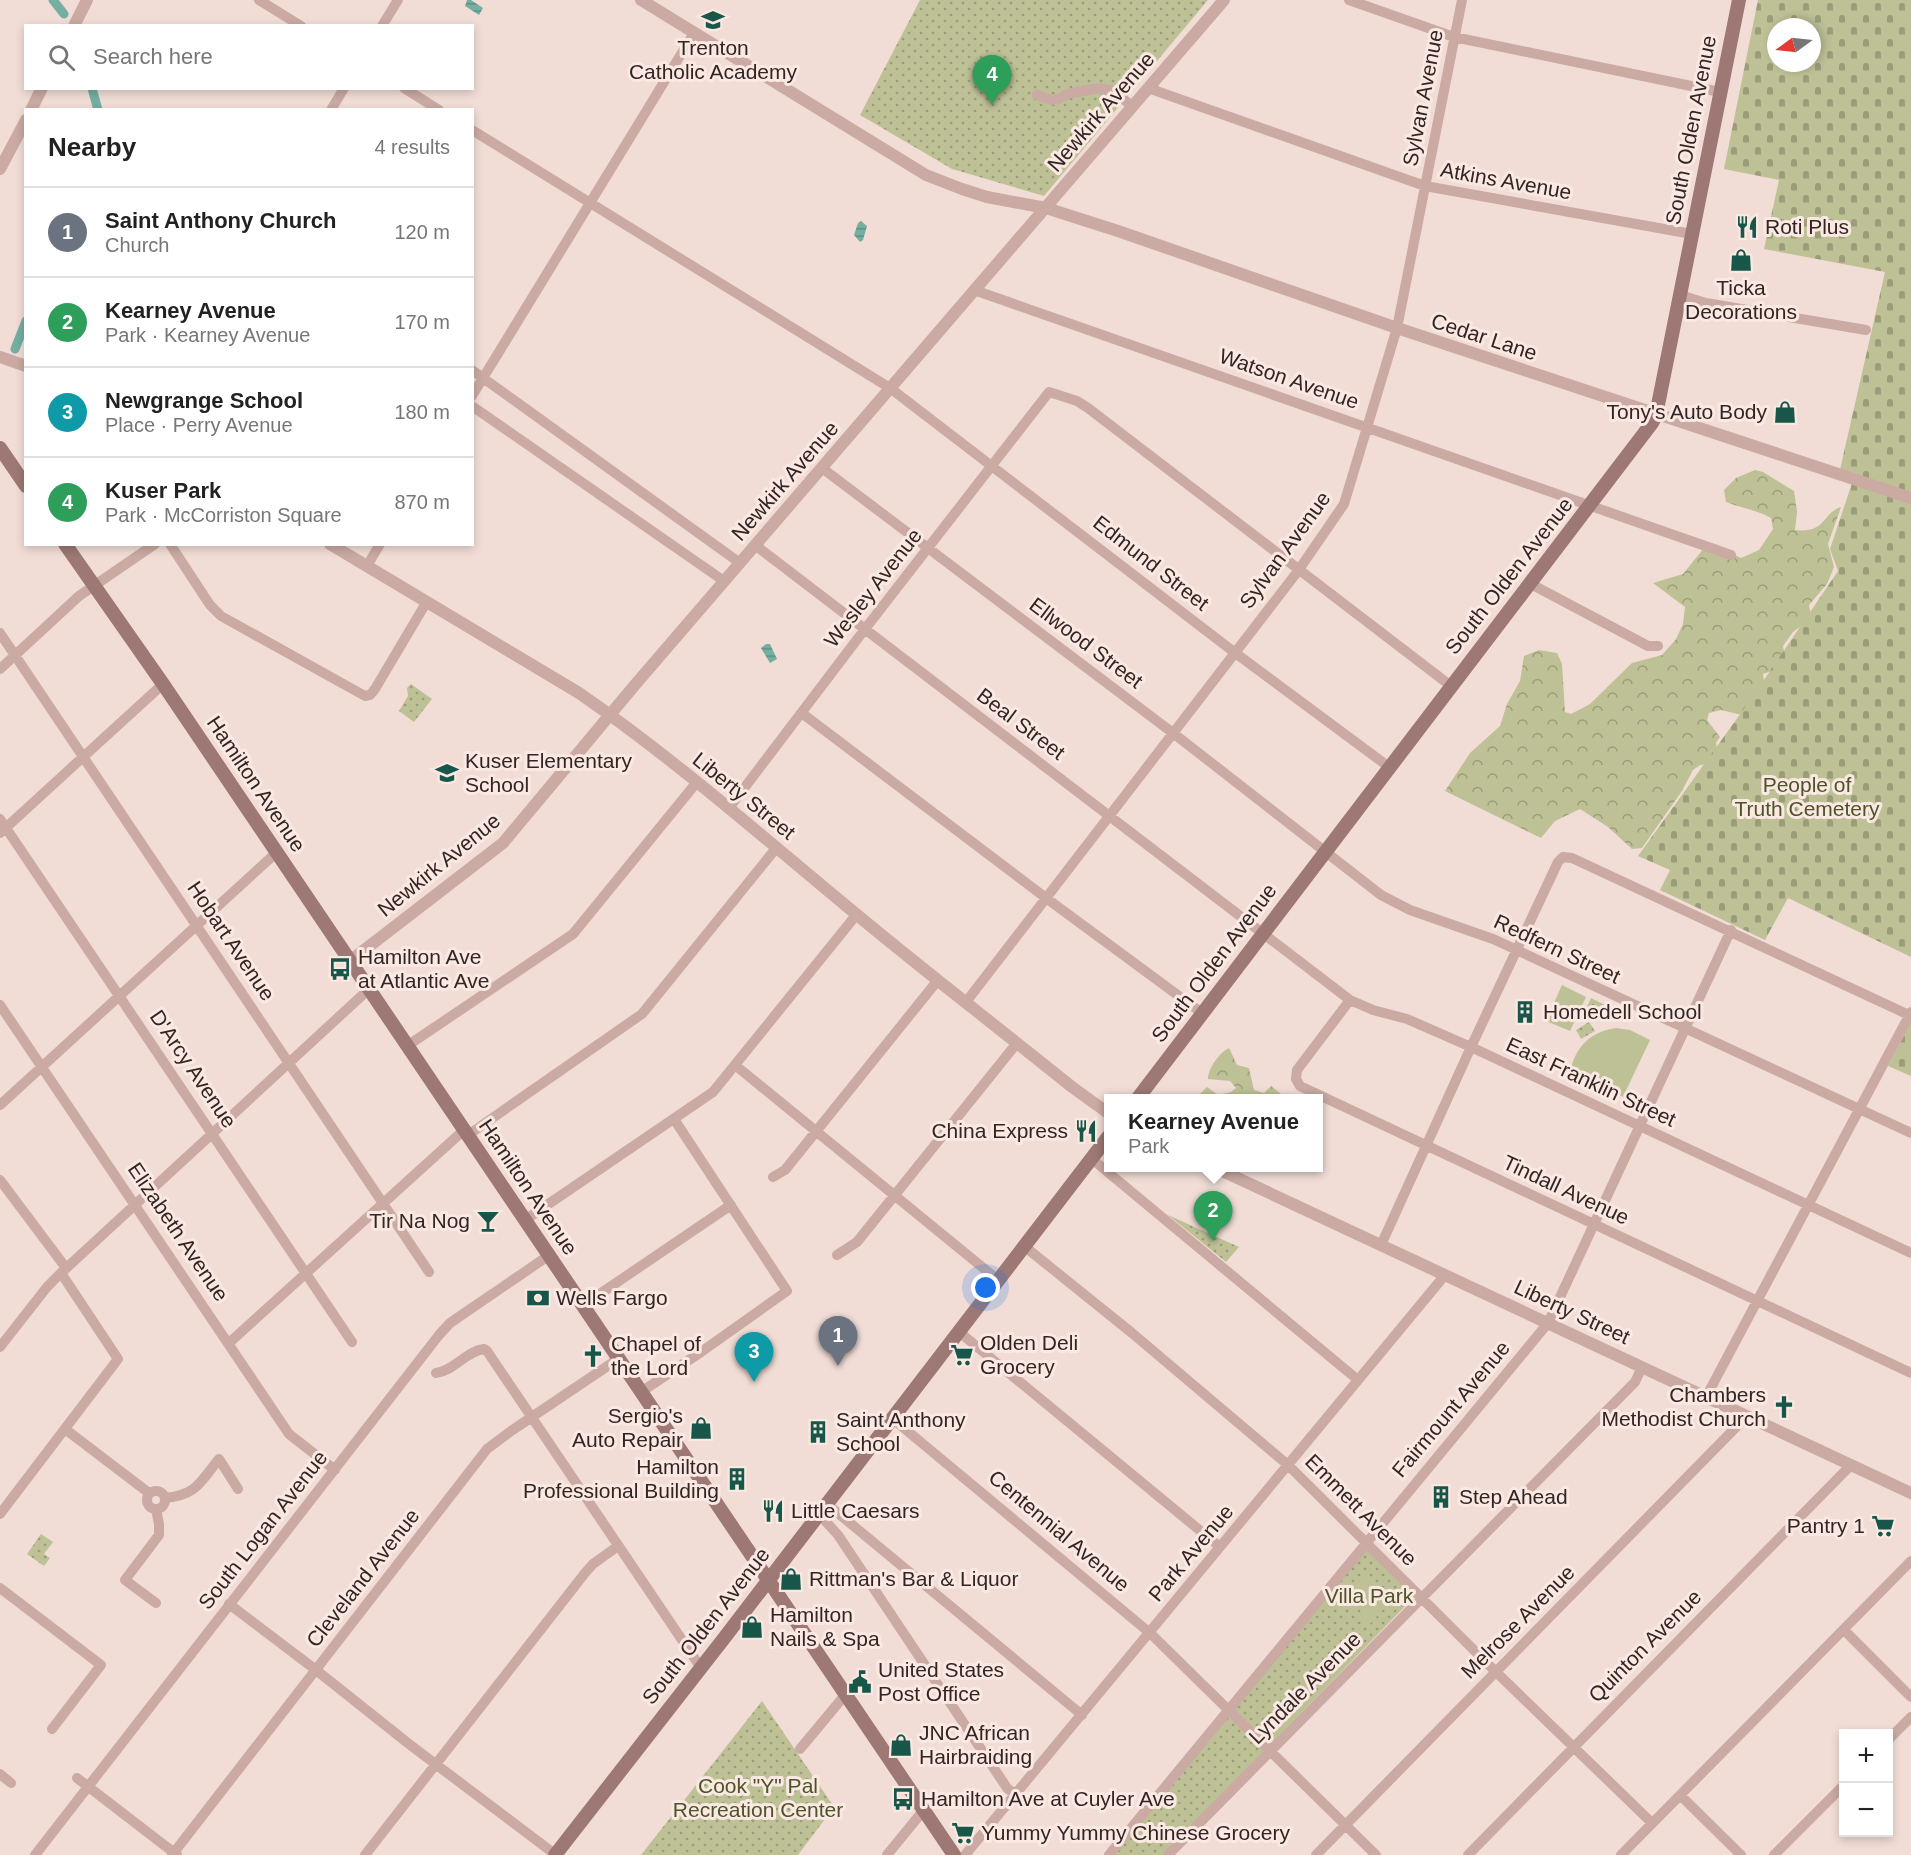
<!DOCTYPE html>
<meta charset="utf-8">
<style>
body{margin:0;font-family:Arial,sans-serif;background:#f6f6f6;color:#222}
.controls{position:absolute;right:18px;bottom:18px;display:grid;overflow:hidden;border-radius:0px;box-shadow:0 3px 9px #0003}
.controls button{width:54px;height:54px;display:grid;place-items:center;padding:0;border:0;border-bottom:2px solid #e0e0e0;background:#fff;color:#222;font:30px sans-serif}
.compass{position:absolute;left:1767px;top:18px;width:54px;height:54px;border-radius:50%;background:#fff;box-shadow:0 3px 9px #0003;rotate:255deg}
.you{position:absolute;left:986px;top:1288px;width:21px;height:21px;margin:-15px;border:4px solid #fff;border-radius:50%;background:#1a73e8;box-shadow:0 0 0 9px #1a73e833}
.badge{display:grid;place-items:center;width:39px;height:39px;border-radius:50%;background:#0f766e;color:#fff;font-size:20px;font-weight:700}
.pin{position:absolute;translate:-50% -50px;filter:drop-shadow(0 2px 3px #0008)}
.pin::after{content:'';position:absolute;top:32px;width:21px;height:18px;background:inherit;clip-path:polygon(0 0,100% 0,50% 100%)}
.popup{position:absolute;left:1104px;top:1094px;width:219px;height:78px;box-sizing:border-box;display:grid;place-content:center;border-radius:0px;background:#fff;filter:drop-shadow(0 2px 4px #0005);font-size:20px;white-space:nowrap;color:#767676}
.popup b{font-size:22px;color:#222}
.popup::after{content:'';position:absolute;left:50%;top:100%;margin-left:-12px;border:12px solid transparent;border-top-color:#fff}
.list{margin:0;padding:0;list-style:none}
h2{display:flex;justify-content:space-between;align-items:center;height:78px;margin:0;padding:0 24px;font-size:26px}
h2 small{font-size:20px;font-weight:400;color:#767676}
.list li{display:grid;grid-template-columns:39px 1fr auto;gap:18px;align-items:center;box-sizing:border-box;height:90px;padding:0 24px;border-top:2px solid #e0e0e0}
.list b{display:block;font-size:22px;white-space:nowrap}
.list p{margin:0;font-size:20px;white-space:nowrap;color:#767676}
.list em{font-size:20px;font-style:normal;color:#767676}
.icon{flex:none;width:33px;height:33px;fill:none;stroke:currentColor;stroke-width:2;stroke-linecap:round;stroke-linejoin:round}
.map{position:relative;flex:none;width:1911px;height:1855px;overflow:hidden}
.search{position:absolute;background:#fff;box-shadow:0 3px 9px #0003;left:24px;top:24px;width:450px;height:66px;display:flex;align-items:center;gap:15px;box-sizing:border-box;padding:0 21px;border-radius:0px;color:#767676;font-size:22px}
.panel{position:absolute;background:#fff;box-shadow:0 3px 9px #0003;left:24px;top:108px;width:450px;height:438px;border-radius:0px}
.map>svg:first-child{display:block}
</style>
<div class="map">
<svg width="1911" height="1855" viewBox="0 0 1911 1855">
<defs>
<pattern id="forest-crowns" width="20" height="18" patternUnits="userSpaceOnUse" patternTransform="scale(1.5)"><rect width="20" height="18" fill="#bec196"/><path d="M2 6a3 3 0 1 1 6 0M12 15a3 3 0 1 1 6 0" fill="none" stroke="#9b9d7a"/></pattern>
<pattern id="cemetery-stones" width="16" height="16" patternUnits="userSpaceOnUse" patternTransform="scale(1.5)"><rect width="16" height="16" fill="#bec196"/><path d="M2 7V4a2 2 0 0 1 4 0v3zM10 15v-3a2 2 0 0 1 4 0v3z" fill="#9b9d7a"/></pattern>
<pattern id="park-dots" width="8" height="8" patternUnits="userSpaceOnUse" patternTransform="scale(1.5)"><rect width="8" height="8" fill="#bec196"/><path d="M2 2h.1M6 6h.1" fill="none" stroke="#9b9d7a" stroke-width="1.8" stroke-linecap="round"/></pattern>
<pattern id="water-rules" width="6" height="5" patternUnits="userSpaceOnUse" patternTransform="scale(1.5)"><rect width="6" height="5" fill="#74afa2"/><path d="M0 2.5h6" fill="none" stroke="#608e84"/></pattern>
</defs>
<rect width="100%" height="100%" fill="#f1ddd6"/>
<path fill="url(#forest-crowns)" d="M1755 470 1763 472 1794 491 1797 512 1795 530C1826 534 1823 512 1841 507L1828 544 1834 567 1827 584 1809 605 1811 615 1805 623 1793 632 1783 646 1786 661 1778 669 1763 674 1765 687 1746 716 1721 710 1709 713 1707 720 1720 737 1716 743 1718 753 1710 764 1700 765 1693 770 1682 791 1642 848 1632 849 1608 827 1580 809 1555 821 1541 838 1445 791 1470 753 1500 726 1507 704 1520 681 1524 656 1539 650 1557 653 1562 664 1565 712 1571 714 1590 704 1632 663 1662 655 1676 639 1683 624 1685 607 1653 583 1683 574 1704 548 1727 551 1741 558 1759 550 1773 529 1771 518C1757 510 1741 508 1726 502L1724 490 1736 478Z
M1229 1048 1237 1065 1249 1068 1254 1090 1264 1093 1271 1086 1281 1094 1280 1098H1196L1207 1087 1218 1095 1231 1092 1236 1088 1230 1081 1208 1079C1208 1068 1220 1052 1229 1048Z"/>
<path fill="url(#cemetery-stones)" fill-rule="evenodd" d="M1758 0H1911V957L1788 898 1765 940 1660 890 1670 870 1638 856 1751 699 1838 571 1830 549 1853 480 1839 474 1885 272 1764 249 1779 180 1724 169ZM1776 27H1812V63H1776Z
M1911 1022V1076L1888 1066Z"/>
<path fill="url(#park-dots)" d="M920 0H1208L1044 196 952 169 860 115Z
M411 684 432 699 414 722 399 711 408 696 407 688Z
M1591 998 1611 1008 1607 1016 1600 1013 1596 1020 1584 1014Z
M1589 1022 1595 1031 1581 1039 1576 1030Z
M1168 1215 1239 1247 1226 1262Z
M41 1534 53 1542 44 1554 50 1558 44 1566 27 1554Z
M1366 1549 1416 1595 1163 1855H1115Z
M762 1701 834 1807 798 1855H641Z"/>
<path fill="#bec196" d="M1562 985 1586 997 1570 1031 1546 1021Z
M1616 1028 1630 1030 1650 1040 1623 1097 1571 1069C1576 1046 1592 1031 1616 1028Z
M1365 1577 1376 1587 1354 1611 1343 1600Z
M1380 1591 1391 1601 1369 1625 1358 1614Z"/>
<path fill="url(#water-rules)" d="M467 0H471L483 8 479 15 465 6Z
M861 221 867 226 863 240 860 242 854 235 858 223Z
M766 644H770L777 659 770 663 761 648Z"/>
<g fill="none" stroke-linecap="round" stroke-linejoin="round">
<path stroke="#74afa2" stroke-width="9" d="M53 0 64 14
M92 88 98 110
M15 349 26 321"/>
<path stroke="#caaaa2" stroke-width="10" d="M259 0 301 26
M1349 0 1454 37 1720 92
M382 26 398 0
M404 88 439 110
M1148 88 1425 186 1692 234
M1037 95 1051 100 1059 99 1067 94 1099 88 1113 91 1132 106
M331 110 344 88
M472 130 890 388 1234 652 1389 767
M974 290 1731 555
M1680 295 1706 303 1866 330
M472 370 740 563
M472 396 694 33
M472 406 724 581
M822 468 1173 733 1381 895 1410 910 1493 939 1911 1133
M170 544 210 605 221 616 365 696 370 695 375 689 426 603
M755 545 1350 1000 1373 1010 1407 1019 1471 1047 1911 1253
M367 566 380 544
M1529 583 1648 646H1658
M0 633 429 1272
M0 669 79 596 155 544
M803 714 1046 898 1202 1013
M729 808 865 629 1049 392 1077 401 1088 408 1451 686
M0 819 352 1342
M0 833 163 684
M1350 1000 1297 1070 1296 1079 1300 1086 1911 1373
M966 1002 1298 571 1344 504 1397 328 1462 0
M0 1005 289 1434 335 1470
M407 1046 573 934 697 782
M735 1065 998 1280
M0 1105 277 852
M468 1135 642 1014 777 847
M1092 1159 1358 1380
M773 1177 785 1170 938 980
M0 1180 66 1268
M525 1220 713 1092 857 914
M1381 1245 1471 1047 1558 862 1563 857 1572 858 1909 1015
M1024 1246 1132 1333 1288 1465 1496 1672 1652 1823
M837 1255 857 1242 1017 1043
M582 1306 731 1205
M958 1331 1220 1547
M229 1343 464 1130
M0 1347 47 1287 61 1273 369 989
M436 1373C454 1371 466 1351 484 1349L487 1351 701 1668
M641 1392 701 1352 787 1291 674 1119
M1706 1397 1911 1012
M893 1419 1150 1633 1376 1855
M65 1429 149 1493
M147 1500a9 9 0 1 1 18 0a9 9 0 1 1-18 0Z
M165 1498C197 1495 200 1482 219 1459L238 1489
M827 1504 1082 1715
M0 1514 118 1359 61 1273
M819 1514 838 1535 1007 1788 1016 1795
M0 1588 101 1665 52 1729
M156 1603 125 1580 159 1535V1524L156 1509
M229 1604 316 1670 409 1744 556 1855
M1844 1630 1911 1697
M1888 1740 1911 1717
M800 1749 845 1695
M0 1774 11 1783
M77 1778 177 1855
M1680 1795 1741 1855
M35 1855 439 1335 450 1323 548 1256
M172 1855 487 1449 511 1431 618 1359
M365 1855 585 1573 593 1564 618 1546
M887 1855 923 1811
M965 1855 1445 1275
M1109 1855 1548 1323 1731 930
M1168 1855 1635 1382 1642 1367
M1316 1855 1747 1416
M1468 1855 1851 1465
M1621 1855 1911 1561
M1774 1855 1844 1785"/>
<path stroke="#caaaa2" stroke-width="12" d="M641 0 926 175 962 189 987 197 1046 208 1118 231 1397 328 1911 498
M74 26 87 0
M31 110 42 88
M0 169 26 120
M0 357 26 366
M330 544 579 693C676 760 765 839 856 914 927 973 1000 1029 1072 1087L1108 1113
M350 961 503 843 634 686 1224 0
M1216 1168 1911 1493"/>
<path stroke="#9d7874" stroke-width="14" d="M0 448 26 486
M65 544 163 684 954 1855
M1138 1098 1652 423 1656 415 1739 0
M555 1855 725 1637 1108 1137"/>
</g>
<defs>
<g id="school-bare" transform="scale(1.8)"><path d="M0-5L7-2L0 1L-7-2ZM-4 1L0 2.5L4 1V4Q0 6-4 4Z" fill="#19564a" stroke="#f9e9e2" stroke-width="2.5" paint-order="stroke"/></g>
<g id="restaurant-bare" transform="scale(1.8)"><path d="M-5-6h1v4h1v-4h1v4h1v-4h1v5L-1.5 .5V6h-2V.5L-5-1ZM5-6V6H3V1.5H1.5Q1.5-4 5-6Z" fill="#19564a" stroke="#f9e9e2" stroke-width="2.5" paint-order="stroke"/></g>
<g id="shop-bare" transform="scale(1.8)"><path d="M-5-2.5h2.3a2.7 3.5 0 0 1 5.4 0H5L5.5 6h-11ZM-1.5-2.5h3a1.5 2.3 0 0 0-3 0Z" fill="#19564a" stroke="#f9e9e2" stroke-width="2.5" paint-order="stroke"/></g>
<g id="bus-bare" transform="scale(1.8)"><path d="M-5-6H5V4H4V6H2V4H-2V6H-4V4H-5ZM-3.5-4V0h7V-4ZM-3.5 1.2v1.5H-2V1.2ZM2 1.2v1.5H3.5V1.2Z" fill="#19564a" stroke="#f9e9e2" stroke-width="2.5" paint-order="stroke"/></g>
<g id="building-bare" transform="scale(1.8)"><path d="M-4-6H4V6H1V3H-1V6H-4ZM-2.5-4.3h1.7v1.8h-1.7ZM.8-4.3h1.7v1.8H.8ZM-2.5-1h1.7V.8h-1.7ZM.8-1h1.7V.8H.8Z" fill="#19564a" stroke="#f9e9e2" stroke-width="2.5" paint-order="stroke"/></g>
<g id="bar-bare" transform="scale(1.8)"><path d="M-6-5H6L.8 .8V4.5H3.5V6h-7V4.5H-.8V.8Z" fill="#19564a" stroke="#f9e9e2" stroke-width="2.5" paint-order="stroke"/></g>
<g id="bank-bare" transform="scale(1.8)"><path d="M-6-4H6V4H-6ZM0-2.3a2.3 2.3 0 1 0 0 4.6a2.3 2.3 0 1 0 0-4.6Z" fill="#19564a" stroke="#f9e9e2" stroke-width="2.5" paint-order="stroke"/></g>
<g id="supermarket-bare" transform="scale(1.8)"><path d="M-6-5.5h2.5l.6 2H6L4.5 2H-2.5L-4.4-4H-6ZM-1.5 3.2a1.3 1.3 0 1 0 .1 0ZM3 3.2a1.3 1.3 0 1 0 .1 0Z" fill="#19564a" stroke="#f9e9e2" stroke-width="2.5" paint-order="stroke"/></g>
<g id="church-bare" transform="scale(1.8)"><path d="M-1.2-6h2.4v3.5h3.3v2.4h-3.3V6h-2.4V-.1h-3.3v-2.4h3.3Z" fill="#19564a" stroke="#f9e9e2" stroke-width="2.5" paint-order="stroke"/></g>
<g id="civic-bare" transform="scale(1.8)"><path d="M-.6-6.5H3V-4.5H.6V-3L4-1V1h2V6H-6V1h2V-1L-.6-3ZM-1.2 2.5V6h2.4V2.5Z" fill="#19564a" stroke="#f9e9e2" stroke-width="2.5" paint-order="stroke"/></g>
</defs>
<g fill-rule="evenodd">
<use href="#school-bare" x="713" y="20"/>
<use href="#restaurant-bare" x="1747" y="227"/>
<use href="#shop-bare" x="1741" y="260"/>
<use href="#shop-bare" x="1785" y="412"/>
<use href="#school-bare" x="447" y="773"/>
<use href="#bus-bare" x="340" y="969"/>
<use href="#building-bare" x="1525" y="1012"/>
<use href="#restaurant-bare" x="1086" y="1131"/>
<use href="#bar-bare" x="488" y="1221"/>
<use href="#bank-bare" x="538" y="1298"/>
<use href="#supermarket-bare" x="962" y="1355"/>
<use href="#church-bare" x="593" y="1356"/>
<use href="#church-bare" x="1784" y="1407"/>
<use href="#shop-bare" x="701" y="1428"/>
<use href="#building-bare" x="818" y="1432"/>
<use href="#building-bare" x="737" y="1479"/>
<use href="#building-bare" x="1441" y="1497"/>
<use href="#restaurant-bare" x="773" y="1511"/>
<use href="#supermarket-bare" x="1883" y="1526"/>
<use href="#shop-bare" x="791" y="1579"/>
<use href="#shop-bare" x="752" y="1627"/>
<use href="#civic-bare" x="860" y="1682"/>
<use href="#shop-bare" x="901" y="1745"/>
<use href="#bus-bare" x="903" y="1799"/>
<use href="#supermarket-bare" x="963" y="1833"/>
</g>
<g text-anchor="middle" stroke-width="6" stroke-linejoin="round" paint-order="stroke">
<g font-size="21" fill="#342525" stroke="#f9e9e2" text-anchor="start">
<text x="713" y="55" text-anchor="middle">Trenton<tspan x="713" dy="24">Catholic Academy</tspan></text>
<text x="1765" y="234">Roti Plus</text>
<text x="1741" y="295" text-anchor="middle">Ticka<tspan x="1741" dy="24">Decorations</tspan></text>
<text x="1767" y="419" text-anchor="end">Tony's Auto Body</text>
<text x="465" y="768">Kuser Elementary<tspan x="465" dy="24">School</tspan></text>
<text x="358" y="964">Hamilton Ave<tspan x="358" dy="24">at Atlantic Ave</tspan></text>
<text x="1543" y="1019">Homedell School</text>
<text x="1068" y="1138" text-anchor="end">China Express</text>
<text x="470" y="1228" text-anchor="end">Tir Na Nog</text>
<text x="556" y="1305">Wells Fargo</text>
<text x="980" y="1350">Olden Deli<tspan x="980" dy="24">Grocery</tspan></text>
<text x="611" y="1351">Chapel of<tspan x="611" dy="24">the Lord</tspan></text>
<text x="1766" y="1402" text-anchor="end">Chambers<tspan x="1766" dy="24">Methodist Church</tspan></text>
<text x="683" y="1423" text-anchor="end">Sergio's<tspan x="683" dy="24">Auto Repair</tspan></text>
<text x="836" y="1427">Saint Anthony<tspan x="836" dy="24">School</tspan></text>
<text x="719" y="1474" text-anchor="end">Hamilton<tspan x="719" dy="24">Professional Building</tspan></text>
<text x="1459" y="1504">Step Ahead</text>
<text x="791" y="1518">Little Caesars</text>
<text x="1865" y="1533" text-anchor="end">Pantry 1</text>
<text x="809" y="1586">Rittman's Bar &amp; Liquor</text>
<text x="770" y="1622">Hamilton<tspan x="770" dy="24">Nails &amp; Spa</tspan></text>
<text x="878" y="1677">United States<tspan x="878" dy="24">Post Office</tspan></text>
<text x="919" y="1740">JNC African<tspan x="919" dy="24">Hairbraiding</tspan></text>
<text x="921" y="1806">Hamilton Ave at Cuyler Ave</text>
<text x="981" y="1840">Yummy Yummy Chinese Grocery</text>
</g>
<g font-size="21" fill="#342525" stroke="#f9e9e2">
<text transform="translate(1423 98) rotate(-79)" y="7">Sylvan Avenue</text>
<text transform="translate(1101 112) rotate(-49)" y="7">Newkirk Avenue</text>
<text transform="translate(1691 130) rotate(-79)" y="7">South Olden Avenue</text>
<text transform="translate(1506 181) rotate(10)" y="7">Atkins Avenue</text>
<text transform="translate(1484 337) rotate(18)" y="7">Cedar Lane</text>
<text transform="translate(1289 379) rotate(19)" y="7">Watson Avenue</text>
<text transform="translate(785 481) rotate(-49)" y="7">Newkirk Avenue</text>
<text transform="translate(1285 550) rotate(-54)" y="7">Sylvan Avenue</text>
<text transform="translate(1151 563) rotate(38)" y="7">Edmund Street</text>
<text transform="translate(1509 576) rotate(-52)" y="7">South Olden Avenue</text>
<text transform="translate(873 588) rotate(-52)" y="7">Wesley Avenue</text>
<text transform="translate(1086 643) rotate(37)" y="7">Ellwood Street</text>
<text transform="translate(1021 724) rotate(37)" y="7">Beal Street</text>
<text transform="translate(256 784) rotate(56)" y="7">Hamilton Avenue</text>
<text transform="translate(744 796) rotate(39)" y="7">Liberty Street</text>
<text transform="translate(439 865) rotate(-39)" y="7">Newkirk Avenue</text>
<text transform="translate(231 941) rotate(56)" y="7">Hobart Avenue</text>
<text transform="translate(1557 949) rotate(25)" y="7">Redfern Street</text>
<text transform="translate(1214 963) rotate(-53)" y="7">South Olden Avenue</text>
<text transform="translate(193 1069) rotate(56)" y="7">D'Arcy Avenue</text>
<text transform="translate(1591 1082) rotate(25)" y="7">East Franklin Street</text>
<text transform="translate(528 1187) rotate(56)" y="7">Hamilton Avenue</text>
<text transform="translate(1566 1190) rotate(25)" y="7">Tindall Avenue</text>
<text transform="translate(178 1232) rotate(56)" y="7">Elizabeth Avenue</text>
<text transform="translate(1572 1312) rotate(25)" y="7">Liberty Street</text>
<text transform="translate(1451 1409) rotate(-50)" y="7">Fairmount Avenue</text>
<text transform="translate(1361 1510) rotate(45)" y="7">Emmett Avenue</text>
<text transform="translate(263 1530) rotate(-52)" y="7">South Logan Avenue</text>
<text transform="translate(1059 1531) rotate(40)" y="7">Centennial Avenue</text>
<text transform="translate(1191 1553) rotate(-50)" y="7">Park Avenue</text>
<text transform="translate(363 1578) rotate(-52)" y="7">Cleveland Avenue</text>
<text transform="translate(1518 1622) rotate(-45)" y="7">Melrose Avenue</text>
<text transform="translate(706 1626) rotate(-52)" y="7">South Olden Avenue</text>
<text transform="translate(1645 1646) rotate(-45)" y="7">Quinton Avenue</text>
<text transform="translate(1305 1688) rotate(-45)" y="7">Lyndale Avenue</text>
</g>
<g font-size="21" fill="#4f5328" stroke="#f9e9e2">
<text x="1807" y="792">People of<tspan x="1807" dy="24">Truth Cemetery</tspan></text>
<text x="1369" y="1603">Villa Park</text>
<text x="758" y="1793">Cook "Y" Pal<tspan x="758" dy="24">Recreation Center</tspan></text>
</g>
</g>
</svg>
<div class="controls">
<button>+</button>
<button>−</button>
</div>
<svg class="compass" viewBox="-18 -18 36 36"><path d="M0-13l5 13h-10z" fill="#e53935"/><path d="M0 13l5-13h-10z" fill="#767676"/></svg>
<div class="you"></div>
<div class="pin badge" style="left:838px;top:1366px;background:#6b7280">1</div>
<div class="pin badge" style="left:1213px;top:1241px;background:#2e9e5b">2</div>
<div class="popup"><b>Kearney Avenue</b>Park</div>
<div class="pin badge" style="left:754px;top:1382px;background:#0f9aa8">3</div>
<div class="pin badge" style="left:992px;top:105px;background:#2e9e5b">4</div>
<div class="search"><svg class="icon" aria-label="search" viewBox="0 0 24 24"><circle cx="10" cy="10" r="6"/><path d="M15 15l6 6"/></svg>Search here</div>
<section class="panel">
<h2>Nearby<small>4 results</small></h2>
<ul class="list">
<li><span class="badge" style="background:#6b7280">1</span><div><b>Saint Anthony Church</b><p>Church</p></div><em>120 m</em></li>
<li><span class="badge" style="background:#2e9e5b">2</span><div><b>Kearney Avenue</b><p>Park · Kearney Avenue</p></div><em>170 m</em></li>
<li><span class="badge" style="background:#0f9aa8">3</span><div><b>Newgrange School</b><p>Place · Perry Avenue</p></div><em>180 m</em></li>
<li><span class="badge" style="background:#2e9e5b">4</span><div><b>Kuser Park</b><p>Park · McCorriston Square</p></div><em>870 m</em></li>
</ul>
</section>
</div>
